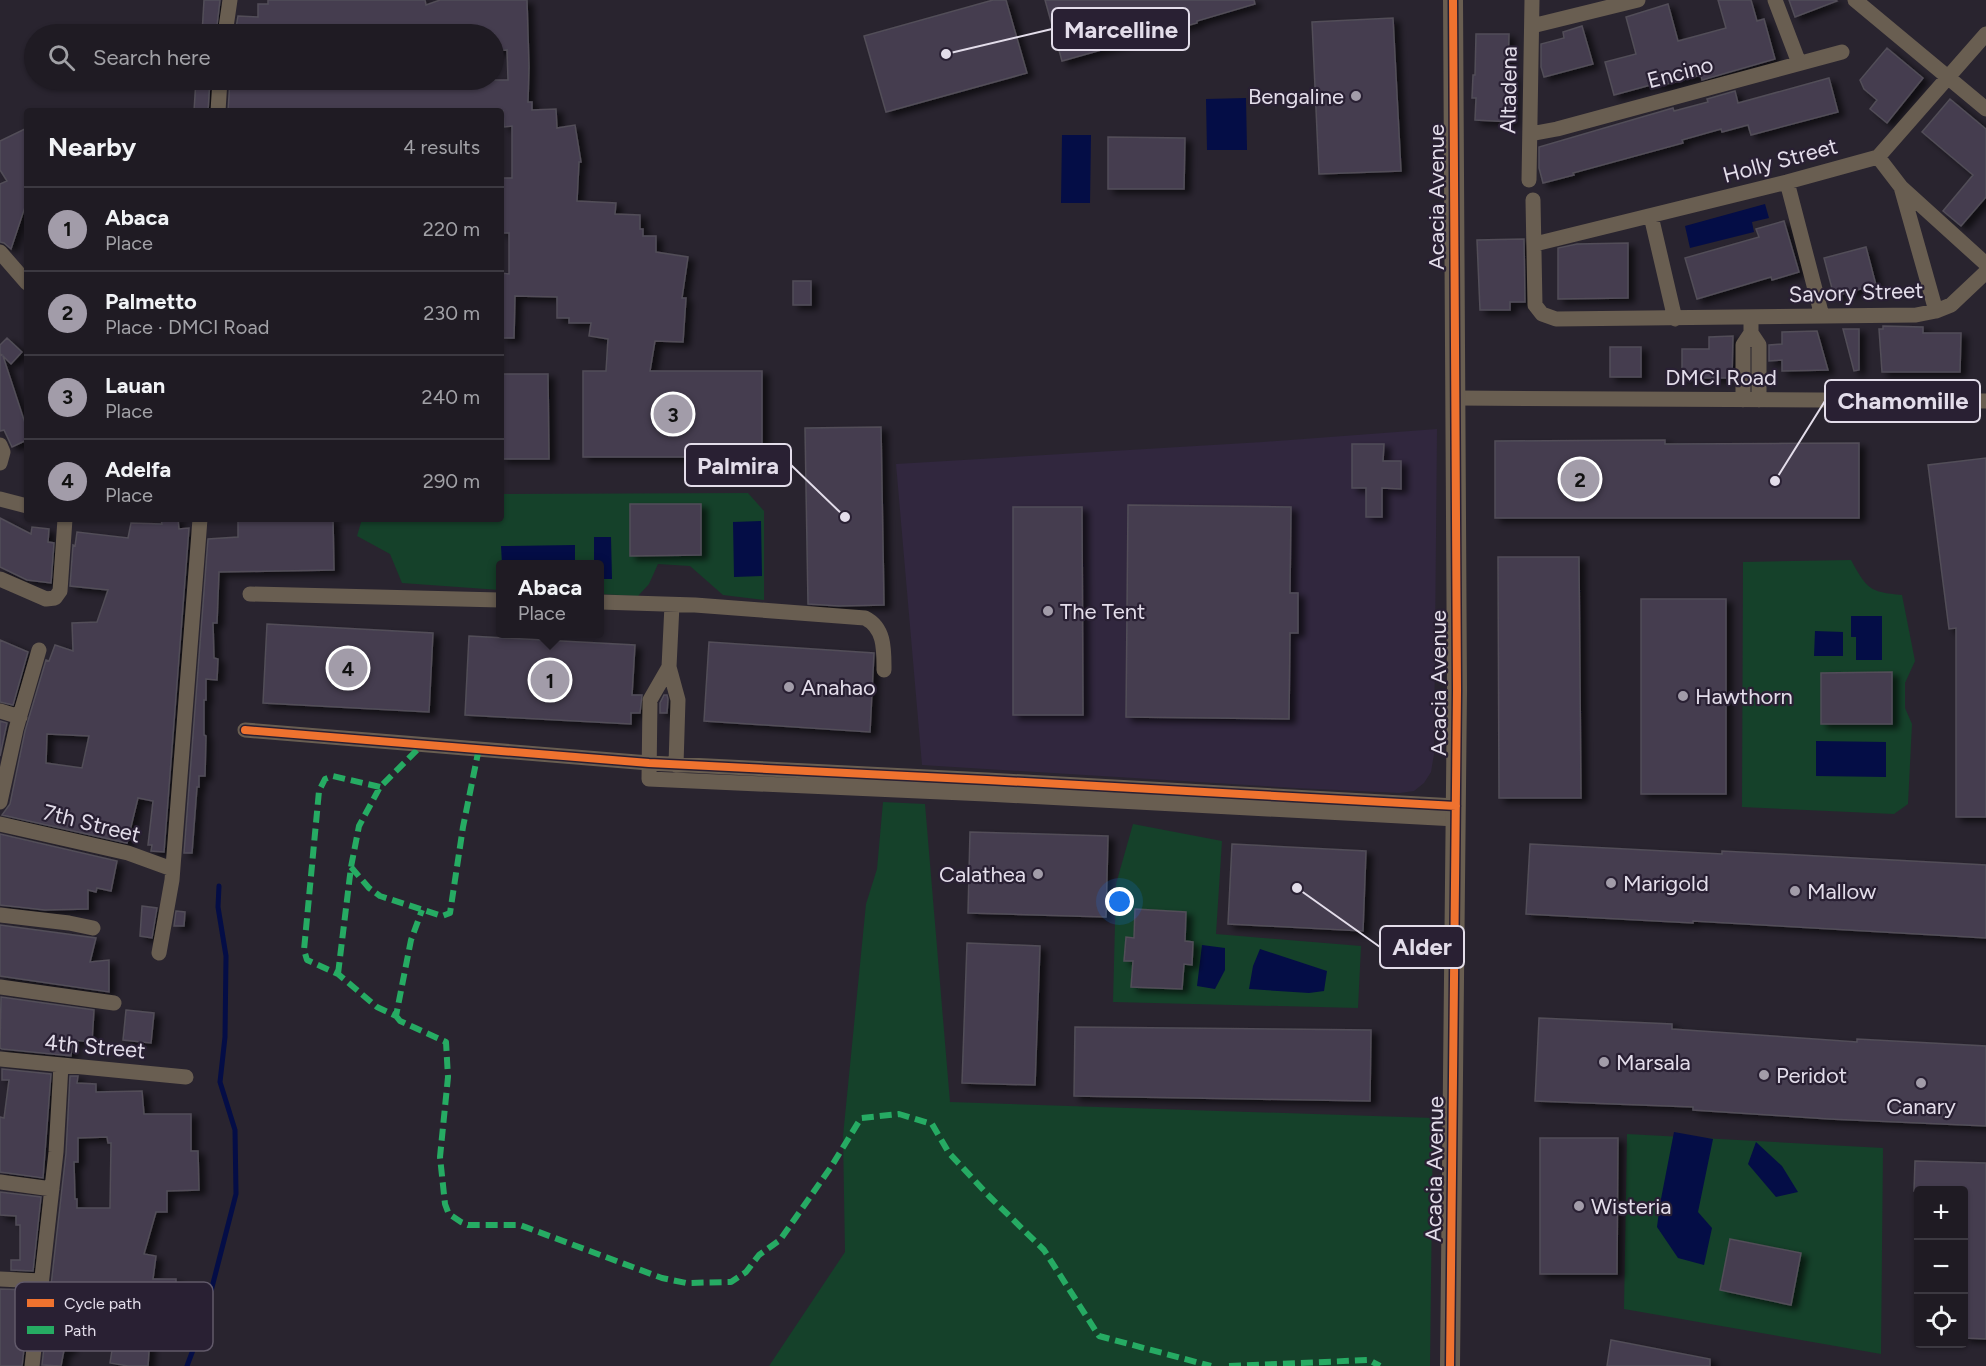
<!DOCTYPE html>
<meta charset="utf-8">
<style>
body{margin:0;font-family:Figtree,sans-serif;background:#2c2830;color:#f1f3f6}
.controls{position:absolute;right:18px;bottom:18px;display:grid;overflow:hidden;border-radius:6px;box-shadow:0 2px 4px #0004}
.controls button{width:54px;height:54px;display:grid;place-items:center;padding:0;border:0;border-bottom:2px solid #3c3941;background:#1f1b23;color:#f1f3f6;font:30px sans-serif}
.you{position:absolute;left:1120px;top:902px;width:21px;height:21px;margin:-15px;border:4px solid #fff;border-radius:50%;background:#1a73e8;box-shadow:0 0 0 9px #1a73e833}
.badge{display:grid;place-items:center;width:39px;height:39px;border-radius:50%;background:#a29ca9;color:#111;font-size:20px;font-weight:700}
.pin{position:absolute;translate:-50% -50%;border:3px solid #fff;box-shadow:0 2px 6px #0006}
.popup{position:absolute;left:496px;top:560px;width:108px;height:78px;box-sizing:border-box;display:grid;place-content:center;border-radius:6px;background:#1f1b23;filter:drop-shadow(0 2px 4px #0005);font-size:20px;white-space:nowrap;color:#a1a1a6}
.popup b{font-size:22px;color:#f1f3f6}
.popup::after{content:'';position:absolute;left:50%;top:100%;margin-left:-12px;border:12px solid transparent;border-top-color:#1f1b23}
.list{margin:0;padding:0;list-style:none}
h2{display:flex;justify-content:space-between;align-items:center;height:78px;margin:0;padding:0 24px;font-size:26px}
h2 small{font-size:20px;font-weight:400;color:#a1a1a6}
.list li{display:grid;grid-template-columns:39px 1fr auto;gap:18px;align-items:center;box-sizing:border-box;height:84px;padding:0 24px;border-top:2px solid #3c3941}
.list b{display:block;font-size:22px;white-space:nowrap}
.list p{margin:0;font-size:20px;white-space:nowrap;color:#a1a1a6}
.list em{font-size:20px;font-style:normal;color:#a1a1a6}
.icon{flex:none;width:33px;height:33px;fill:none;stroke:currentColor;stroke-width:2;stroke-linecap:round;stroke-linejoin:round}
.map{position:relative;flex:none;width:1986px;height:1366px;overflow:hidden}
.search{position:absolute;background:#1f1b23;box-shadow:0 2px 4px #0004;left:24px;top:24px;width:480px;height:66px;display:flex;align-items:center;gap:15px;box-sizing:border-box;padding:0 21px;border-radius:33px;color:#a1a1a6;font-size:22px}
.panel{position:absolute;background:#1f1b23;box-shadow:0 2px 4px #0004;left:24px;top:108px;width:480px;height:414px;border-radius:6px}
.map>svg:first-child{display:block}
</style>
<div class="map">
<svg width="1986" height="1366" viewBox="0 0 1986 1366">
<defs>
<filter id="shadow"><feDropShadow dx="6" dy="4" stdDeviation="3" flood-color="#0009"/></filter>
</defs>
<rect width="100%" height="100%" fill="#29242f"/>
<path fill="#31273e" d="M1437 429 1434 754 1431 772 1424 783 1414 791 1400 793 1296 788 922 765 896 464 1263 442Z"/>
<path fill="#15412a" d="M748 493 764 511V600L723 595 690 566 658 564 649 584 638 596 600 594V564H500V590L402 583 390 554 357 536 362 519H501V494Z
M1851 560C1867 589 1869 592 1902 595L1915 661 1905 683V708L1912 724 1908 804 1894 814 1742 807 1743 562Z
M883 802 925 804 950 1102 1433 1118 1430 1366H769L845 1252 843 1136 866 904 877 869Z
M1133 824 1222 841 1216 934 1361 946 1358 1008 1113 1002 1116 884Z
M1627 1134 1883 1148 1881 1354 1624 1309Z"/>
<path fill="#040d46" d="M1246 98 1247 150H1207L1206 99Z
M1062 135H1091L1090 203H1061Z
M1765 204 1769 218 1752 222 1754 232 1690 248 1685 226Z
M761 521 762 576 734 577 733 522Z
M594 537H611L612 579H600V564H594Z
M575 545V564H502L501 546Z
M1851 616H1882V660H1856V637H1851Z
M1815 631 1843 632V656H1814Z
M1816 741 1886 742V777L1816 776Z
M1202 945 1225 948V970L1215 989 1197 986Z
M1260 949 1327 971 1324 991 1309 993 1249 989 1253 966Z
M1674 1132 1713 1139 1698 1212 1712 1228 1704 1265 1678 1258 1657 1227 1660 1204Z
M1756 1142 1782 1166 1798 1192 1776 1197 1748 1164Z"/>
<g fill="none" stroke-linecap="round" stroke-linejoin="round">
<path stroke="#040d46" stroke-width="5" d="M187 1366 202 1326 236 1194 235 1130 220 1082 225 1037 226 956 218 907 219 886"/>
</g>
<path fill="#443d50" stroke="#524e58" stroke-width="1.5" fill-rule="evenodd" filter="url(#shadow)" d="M204 0H220L216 34H202Z
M268 0H425L426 5 440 0H527L529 67 528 102H532V110L556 109 557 128 575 125 581 162H579L577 201 616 203 615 214 640 215V229H643V236H656V252L688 257 682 298H686L683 342 655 341 650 371H762V457H583V371H606L608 339 589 336 591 323H569V318H557V297L515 296 514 338H501V273L509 274V233H501V178H512V126L504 127 503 111H299V110L228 111 230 80H309V86L352 84V80H508L507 50 494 51V34H235L238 16 258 17V4H268Z
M993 0H1006L1027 73 886 112 864 36Z
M1045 0H1254L1255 4 1197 21V23L1062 61Z
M1718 0H1751L1757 21 1764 19 1775 59 1702 80 1701 75 1659 86 1658 83 1614 95 1605 62 1636 54 1626 17 1668 4 1678 41 1726 28Z
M1789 0H1836L1837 1 1795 17Z
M1393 18 1401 171 1319 174 1312 22Z
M1582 26 1593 64 1544 77 1541 67V44L1564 38 1563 32Z
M1476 34H1509L1508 76H1512V122L1475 120 1476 98H1472L1473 75H1475Z
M1887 48 1923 78 1887 123 1870 109 1877 100 1864 89 1860 80Z
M1829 78 1838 112 1751 135 1748 125 1722 132 1721 129 1682 140 1683 143 1573 173 1574 175 1543 183 1539 168V147L1673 108 1674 111 1708 102 1707 99 1735 91 1738 103Z
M196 80H210L208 111H194Z
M1950 99 1986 129V197L1961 226 1943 211 1973 175 1922 132Z
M27 128V201L11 249 4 243 0 242V184L7 181 0 170V141Z
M1108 137 1185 138 1184 189H1108Z
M1784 221 1799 272 1772 280 1771 277 1697 299 1685 258 1759 237 1756 229Z
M1524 239 1525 302H1510V310H1480L1477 240Z
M1628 243V298L1558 299V248L1577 244Z
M1866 247 1876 285 1834 296 1824 258Z
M793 281H811V305H793Z
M1883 326 1923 327V333H1961L1960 372H1882L1879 329H1883Z
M1843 329H1859V370L1854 371Z
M1817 331 1828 370 1782 371V360L1769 361V345L1782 344V332Z
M1733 336 1732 378H1682V349H1709V337Z
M7 338 22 352 11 364 3 356 27 429V440L12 447 4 430 0 431V356L2 355 0 354V345Z
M1610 347H1641V377H1610Z
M501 374H548L549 459H501Z
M881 427 884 605 839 606 808 604 805 428Z
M1665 440V444L1859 443V518H1495V441Z
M1352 444H1384L1383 461H1401V489L1382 488V517H1366V488H1352Z
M1986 458V817H1956V628L1949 629 1928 465Z
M630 504H701V555L630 556Z
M1128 505 1291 507 1290 593H1298V633H1290L1289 719 1126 717Z
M1013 507H1082L1083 715H1013Z
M0 518 31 534 32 527 49 529 48 542 54 543 51 583 27 580 0 567Z
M161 519H178L179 529 189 528 164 852 151 851 152 845H148L153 801 138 798 127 843 2 815 10 804 25 731 46 660 49 661 55 645 73 651 72 623 97 622 108 590 70 586 73 545 75 546 77 532 128 538 131 523 162 524ZM47 734 89 736 82 768 46 763Z
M238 519H333L334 570 219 572 217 623H213L214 658 218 659 217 680 206 679V700H204V735L206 736 205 776H199V787H197L192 853H184L208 539 238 537Z
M1498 557H1579L1581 798H1499Z
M1641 599H1726V794H1641Z
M267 624 433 633 429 712 263 703Z
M469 636 635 645 632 695H642L640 713H631V724L465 715Z
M0 640 28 652 13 705 0 702Z
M709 642 874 653 870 732 704 721Z
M1892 672V724H1821V673Z
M664 695H667L668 699 667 713H660V703Z
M0 721 7 723 0 756Z
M970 832 1108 836 1106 917 968 913Z
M0 834 117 861 111 891 97 888 96 892 88 890V909L45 910 0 905Z
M1232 844 1366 851 1363 931 1228 924Z
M1530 844 1722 854V851L1986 865V938L1693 921V923L1526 914Z
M142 906 157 908 152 938 140 936Z
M1135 909 1186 912 1185 941 1193 942 1192 965 1184 964 1182 989 1131 987 1133 961H1124L1126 937 1134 938Z
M176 911 185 912 184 926H174Z
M0 925 96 938 90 962 109 960V992L0 976Z
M967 943 1040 946 1035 1085 962 1083Z
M1 997 94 1010 92 1042 73 1040 71 1056 2 1049 0 1048Z
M126 1010 154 1013 151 1043 123 1040Z
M1539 1018 1672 1024V1029L1857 1042V1039L1986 1046V1126L1829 1119 1693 1110V1107L1535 1101Z
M1075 1027 1371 1030 1370 1101 1074 1096Z
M2 1069 51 1074 43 1178 0 1172V1117L4 1118 9 1080H2Z
M70 1076H78L77 1083 96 1084V1092L142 1091 144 1114H191V1151H198L199 1190 167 1191V1212H156L144 1254 156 1256 153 1279H176V1300H178L177 1324 151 1323 148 1366H128L110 1363 113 1344H117L119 1312H116V1306L72 1298 70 1350H64L61 1366 42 1365 66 1153ZM107 1137 108 1143H111L110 1208H77V1199H75L74 1162H78V1138Z
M1540 1138H1618L1617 1274H1540Z
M1915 1161 1986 1163V1339L1964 1338V1191H1914Z
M0 1192 41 1197 33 1271 11 1270V1260H20V1225H16V1216L0 1215Z
M1730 1239 1801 1253 1791 1305 1720 1290Z
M0 1289 31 1290 22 1366H0Z
M1611 1340 1710 1359V1366H1607Z"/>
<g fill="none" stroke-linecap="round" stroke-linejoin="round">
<path stroke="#695e51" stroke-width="15" d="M1775 0 1799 63
M1855 0 1986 109
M1532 26 1638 0
M225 34 230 0
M218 111 220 80
M1530 134 1557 129 1842 52
M1878 157 1901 187 1986 264
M1529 180 1532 0
M1787 182 1822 316
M1901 187 1936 311
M1533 200 1535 305 1542 314 1556 319 1916 315 1936 311 1951 305 1986 272
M1651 216 1675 319
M1535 244 1787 182 1878 157 1986 34
M0 252 27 283
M1751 318V333L1759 345V400
M1456 398 1986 401
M1743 400V345L1751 333
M0 445 3 452 0 463
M0 499 27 506
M0 579 46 599 55 598 60 591 65 519
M250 594 500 600
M600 602 695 605 865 618C885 628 884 650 884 670
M672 605 669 667 678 700 676 765
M669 667 650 700 649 779 986 794 1456 819
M0 711 20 717
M245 730 649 763 987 780 1456 806
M0 802 16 729 39 650
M0 824 128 853 172 869
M0 915 69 923 93 928
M159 953 172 880 200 519
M0 987 114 1003
M0 1059 186 1077
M0 1182 52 1189
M0 1279 41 1281
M32 1366 56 1152 61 1065"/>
<path stroke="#695e51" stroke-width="20" d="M1450 1366 1457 690 1453 0"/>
<path stroke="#26ab63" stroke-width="6" stroke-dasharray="12 6" stroke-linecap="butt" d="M380 787 333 776 325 779 319 791 304 950 307 960 338 974 377 1007 396 1016 411 940 422 910
M351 867 369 888 380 896 442 916 450 913 463 827 479 748
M338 974 351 867 359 826 380 787 423 744
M396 1016 400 1021 446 1042 448 1077 440 1157 445 1204 448 1212 452 1216 461 1222 468 1225H520L662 1278 686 1283 731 1282 746 1272 759 1255 780 1240 831 1167 861 1118 899 1114 932 1124 949 1153 989 1196 1044 1250 1099 1336 1211 1366
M1229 1366 1369 1360 1380 1366"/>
<g stroke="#292033" stroke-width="11">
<path id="cycleway" d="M245 730 649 763 987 780 1456 806
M1450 1366 1457 690 1453 0"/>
</g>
<use href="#cycleway" stroke="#ef722f" stroke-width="8"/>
</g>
<g fill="#a29ca9" stroke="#292033" stroke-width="2">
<circle cx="1356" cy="96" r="6"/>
<circle cx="1048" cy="611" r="6"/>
<circle cx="789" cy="687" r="6"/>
<circle cx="1683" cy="696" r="6"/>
<circle cx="1038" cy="874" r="6"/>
<circle cx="1611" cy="883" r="6"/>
<circle cx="1795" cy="891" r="6"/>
<circle cx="1604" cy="1062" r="6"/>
<circle cx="1764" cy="1075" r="6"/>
<circle cx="1921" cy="1083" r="6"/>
<circle cx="1579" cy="1206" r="6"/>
</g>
<g text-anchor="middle" stroke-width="4.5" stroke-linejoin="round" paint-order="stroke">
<g font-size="22" fill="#e3ddea" stroke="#292033">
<text transform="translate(1680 72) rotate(-15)" y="8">Encino</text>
<text transform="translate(1508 90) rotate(-89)" y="8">Altadena</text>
<text transform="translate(1780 160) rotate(-15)" y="8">Holly Street</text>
<text transform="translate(1436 197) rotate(-90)" y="8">Acacia Avenue</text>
<text transform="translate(1856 292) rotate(-2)" y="8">Savory Street</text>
<text x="1721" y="385">DMCI Road</text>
<text transform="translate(1438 683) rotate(-90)" y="8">Acacia Avenue</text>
<text transform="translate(92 823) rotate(14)" y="8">7th Street</text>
<text transform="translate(95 1046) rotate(5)" y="8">4th Street</text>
<text transform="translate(1434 1169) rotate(-89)" y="8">Acacia Avenue</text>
</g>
<g font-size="22" fill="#e3ddea" stroke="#292033" text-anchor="start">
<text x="1344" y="104" text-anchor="end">Bengaline</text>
<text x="1060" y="619">The Tent</text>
<text x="801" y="695">Anahao</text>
<text x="1695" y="704">Hawthorn</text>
<text x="1026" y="882" text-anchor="end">Calathea</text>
<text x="1623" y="891">Marigold</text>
<text x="1807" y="899">Mallow</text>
<text x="1616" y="1070">Marsala</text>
<text x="1776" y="1083">Peridot</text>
<text x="1921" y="1114" text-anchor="middle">Canary</text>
<text x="1591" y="1214">Wisteria</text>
</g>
</g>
<rect x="15" y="1282" width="198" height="69" rx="9" fill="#292033" stroke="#61596a" stroke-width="1.5"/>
<rect x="27" y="1299" width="27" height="8" fill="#ef722f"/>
<rect x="27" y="1326" width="27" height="8" fill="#26ab63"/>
<g font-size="16" fill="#e3ddea">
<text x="64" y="1309">Cycle path</text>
<text x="64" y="1336">Path</text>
</g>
<path fill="none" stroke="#e3ddea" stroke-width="2" d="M946 54L1052 29M1775 481L1825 401M845 517L791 465M1297 888L1380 947"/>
<g fill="#e3ddea" stroke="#292033" stroke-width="2">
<circle cx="946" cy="54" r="6"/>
<circle cx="1775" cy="481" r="6"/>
<circle cx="845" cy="517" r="6"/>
<circle cx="1297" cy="888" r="6"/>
</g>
<g fill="#292033" stroke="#e3ddea" stroke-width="2">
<rect x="1052" y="8" width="137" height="42" rx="6"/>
<rect x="1825" y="380" width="155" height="42" rx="6"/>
<rect x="685" y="444" width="106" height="42" rx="6"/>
<rect x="1380" y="926" width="84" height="42" rx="6"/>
</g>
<g font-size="24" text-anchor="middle" font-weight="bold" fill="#e3ddea">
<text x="1121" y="38">Marcelline</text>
<text x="1903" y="409">Chamomille</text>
<text x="738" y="474">Palmira</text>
<text x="1422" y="955">Alder</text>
</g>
</svg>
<div class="controls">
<button>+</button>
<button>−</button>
<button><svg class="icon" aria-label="locate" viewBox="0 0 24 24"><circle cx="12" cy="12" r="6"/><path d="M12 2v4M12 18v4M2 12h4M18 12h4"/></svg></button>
</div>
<div class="you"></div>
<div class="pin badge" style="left:550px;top:680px">1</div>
<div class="popup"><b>Abaca</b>Place</div>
<div class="pin badge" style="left:1580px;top:479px">2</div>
<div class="pin badge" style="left:673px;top:414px">3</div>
<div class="pin badge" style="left:348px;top:668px">4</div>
<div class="search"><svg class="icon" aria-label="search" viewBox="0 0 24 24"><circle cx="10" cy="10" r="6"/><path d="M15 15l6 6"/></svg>Search here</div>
<section class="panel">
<h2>Nearby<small>4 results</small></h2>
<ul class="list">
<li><span class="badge">1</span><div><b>Abaca</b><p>Place</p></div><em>220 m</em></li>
<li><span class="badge">2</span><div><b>Palmetto</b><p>Place · DMCI Road</p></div><em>230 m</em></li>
<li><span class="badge">3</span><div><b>Lauan</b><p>Place</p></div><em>240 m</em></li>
<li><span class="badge">4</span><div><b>Adelfa</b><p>Place</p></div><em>290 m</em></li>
</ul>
</section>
</div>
